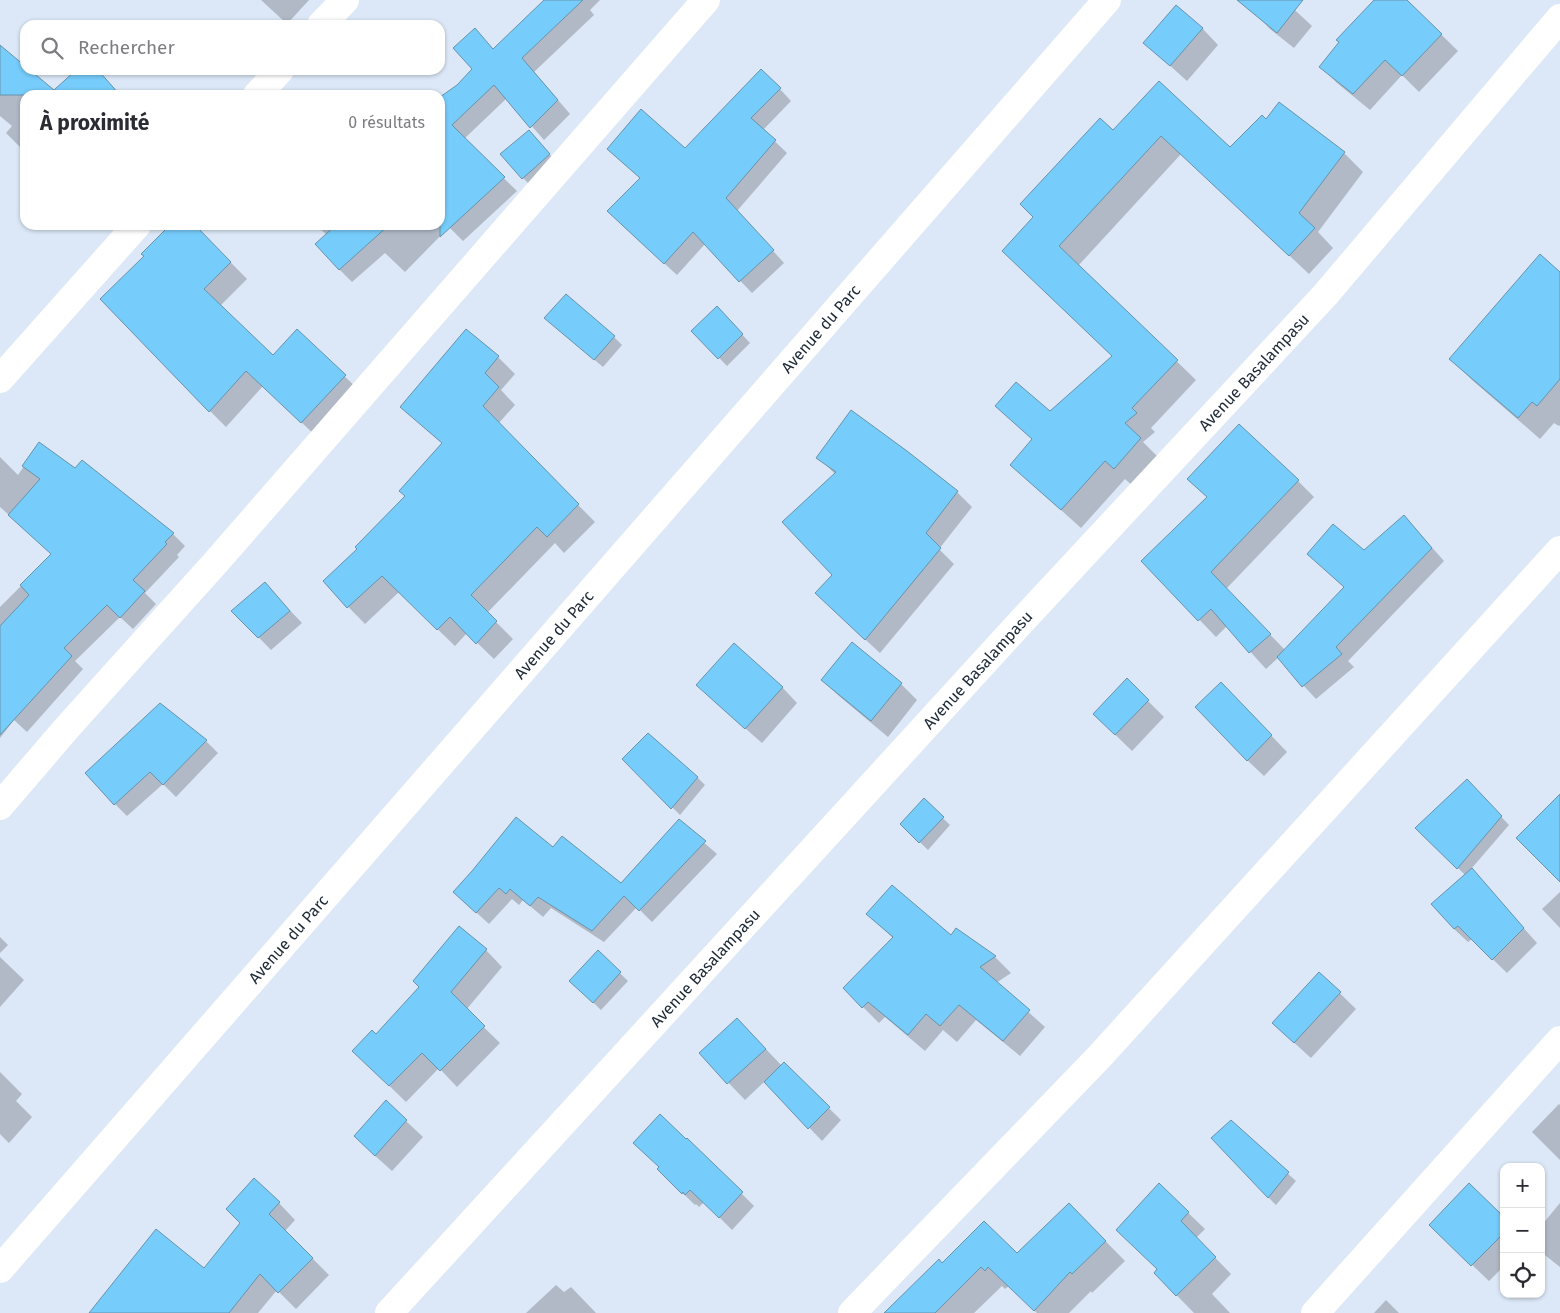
<!DOCTYPE html>
<html lang="fr">
<meta charset="utf-8">
<style>
body{margin:0;font-family:"Fira Sans",sans-serif;background:#f7f7f7;color:#2b2b33}
.controls{position:absolute;right:15px;bottom:15px;display:grid;overflow:hidden;border-radius:10px;box-shadow:0 1px 4px #0004}
.controls button{width:45px;height:45px;display:grid;place-items:center;padding:0;border:0;border-bottom:1px solid #e1e1e2;background:#fff;color:#2b2b33;font:25px sans-serif}
.list{margin:0;padding:0;list-style:none}
h2{display:flex;justify-content:space-between;align-items:center;height:65px;margin:0;padding:0 20px;font-size:21px}
h2 small{font-size:16px;font-weight:400;color:#7c7c81}
.icon{flex:none;width:28px;height:28px;fill:none;stroke:currentColor;stroke-width:2;stroke-linecap:round;stroke-linejoin:round}
.map{position:relative;flex:none;width:1560px;height:1313px;overflow:hidden}
.search{position:absolute;background:#fff;box-shadow:0 1px 4px #0004;left:20px;top:20px;width:425px;height:55px;display:flex;align-items:center;gap:12px;box-sizing:border-box;padding:0 18px;border-radius:15px;color:#7c7c81;font-size:19px}
.panel{position:absolute;background:#fff;box-shadow:0 1px 4px #0004;left:20px;top:90px;width:425px;height:140px;border-radius:15px}
.map>svg:first-child{display:block}
</style>
<div class="map">
<svg width="1560" height="1313" viewBox="0 0 1560 1313">
<rect width="100%" height="100%" fill="#dce8f7"/>
<path fill="#0003" d="M261 0H309L287 24Z
M546 0H600L590 10 594 15 534 72 570 114 544 140 507 98 464 139 517 191 463 241 449 227 405 272 385 253 352 282 339 269 327 235 316 225H440V98L458 86 474 69 475 30 494 50Z
M1264 0H1284L1312 26 1294 48 1270 29 1254 12Z
M1375 0H1406L1458 51 1419 92 1402 75 1370 110 1337 83 1321 67Z
M1202 28 1218 45 1187 81 1145 43Z
M0 47 25 68V70H28L54 92 78 70H97L120 95H25V152L6 133 12 126 0 116Z
M1159 83 1230 149 1266 121 1280 104 1344 153 1363 172 1318 232 1333 248 1309 274 1181 154 1078 266 1196 380 1151 428 1155 432 1143 442 1159 458 1134 487 1125 479 1081 528 1011 465 1033 440 1016 424 1050 413 1113 357 1023 270 1113 132Z
M780 89 791 101 763 130 787 153 737 211 784 263 752 293 705 244 677 275 620 223 641 178 609 149 685 150Z
M536 139 557 163 531 186 523 178Z
M172 225H194L247 279 220 306 273 356 297 331 361 392 318 438 263 386 226 427 210 411 146 256Z
M1560 274V425L1559 426 1554 423 1540 439 1472 380 1451 359Z
M725 316 750 343 727 366 693 331Z
M553 325 614 337 622 345 603 367Z
M466 330 498 357 515 374 501 390 515 405 498 424 595 522 564 553 555 543 487 613 513 639 494 659 467 633 455 646 399 592 365 624 324 582 359 549 407 497 443 444 419 423Z
M39 444 75 470 82 461 173 534 185 546 177 555 179 557 145 593 156 604 133 629 120 617 75 661 83 669 27 732 14 720 0 738V607L53 554 0 507V457L18 475Z
M906 452 957 492 972 507 939 549 954 564 880 653 831 608 835 474 818 457Z
M1188 479 1298 481 1314 497 1226 589 1285 650 1345 588 1308 554 1365 552 1404 516 1444 561 1348 661 1354 667 1316 699 1278 658 1266 669 1227 626 1216 637 1143 561 1208 498Z
M264 583 302 623 271 650 233 611Z
M822 680 901 684 917 700 888 737 839 696Z
M782 687 797 703 762 743 714 701Z
M1237 700 1287 752 1264 776 1247 760Z
M1148 701 1164 717 1132 751 1094 714Z
M160 705 206 741 218 753 176 797 163 784 127 816 115 804Z
M624 759 698 778 705 785 680 815Z
M1467 781 1509 825 1471 869 1537 943 1507 973 1472 939 1468 942 1454 929 1465 875 1417 828Z
M924 800 950 825 928 850 901 824Z
M679 821 717 854 652 922 637 907 604 942 551 908 543 917 523 900 519 905 512 899 489 924 467 904 553 849 621 884Z
M1560 892V928L1542 909Z
M868 914 951 937 956 930 995 957 1011 973 996 983 1045 1027 1020 1056 976 1020 957 1042 943 1030 925 1051 885 1017 879 1023 844 988 893 938Z
M0 937 8 945 0 953Z
M486 950 502 967 466 1010 500 1043 457 1087 439 1068 406 1102 370 1067 376 1036 420 987Z
M598 952 628 981 601 1010 571 981Z
M0 957 24 980 0 1007Z
M1319 973 1356 1009 1311 1058 1290 1039Z
M737 1019 782 1066 784 1064 841 1120 822 1141 765 1081 745 1100 700 1053Z
M0 1072 22 1094 16 1101 32 1117 9 1143 0 1134Z
M1559 1104 1560 1105V1160L1532 1132Z
M406 1121 423 1137 392 1171 372 1153Z
M1231 1122 1296 1181 1276 1205 1268 1197Z
M687 1139 754 1206 732 1230 704 1202 699 1207 696 1204 695 1205 658 1169Z
M1159 1185 1205 1229 1196 1238 1231 1274 1212 1294 1230 1313H1194L1155 1273 1158 1270Z
M279 1203 295 1220 285 1231 329 1275 296 1309 277 1290 258 1313H96L204 1270Z
M1560 1203V1267L1541 1252V1226Z
M1069 1204 1125 1261 1092 1293 1091 1291 1069 1313H1037L1009 1286 1005 1289 1002 1286 974 1313H886L942 1265 1017 1255Z
M1504 1219V1266L1489 1281 1447 1241Z
M556 1285 564 1292 571 1287 596 1313H526Z
M1386 1300 1399 1313H1374Z"/>
<path fill="#76ccfb" stroke="#6793ab" d="M544 0H583L522 58 558 100 530 128 494 85 452 125 505 177 440 237V97L457 85 472 69 453 48 475 28 493 49Z
M1237 0H1303L1277 33Z
M1374 0H1407L1442 34 1402 76 1385 60 1353 94 1319 67 1339 42 1336 40Z
M1176 5 1203 28 1170 66 1143 43Z
M0 45 25 66V70H30L54 90 76 70H98L120 95H0Z
M761 69 781 88 751 118 776 140 726 198 774 250 739 282 693 232 664 264 607 211 640 178 607 149 641 109 685 148Z
M1159 81 1230 147 1262 115 1266 119 1279 102 1345 152 1299 213 1315 228 1289 256 1161 136 1059 246 1178 360 1132 408 1137 413 1125 423 1141 438 1114 469 1105 461 1061 510 1010 465 1032 439 995 406 1016 382 1050 411 1112 356 1002 251 1033 217 1020 204 1100 118 1113 130Z
M529 130 550 154 522 179 500 154Z
M170 225H195L231 262 204 289 273 355 297 329 346 375 301 423 246 371 209 412 100 299 144 256 141 254Z
M336 225H389L339 270 315 244Z
M1540 254 1560 272V379L1537 406 1532 402 1518 418 1449 359Z
M566 294 615 336 594 360 544 318Z
M717 306 743 334 718 359 691 331Z
M466 329 499 356 485 373 499 387 483 406 579 504 547 537 537 527 471 595 497 621 476 644 450 617 437 630 382 576 347 608 323 581 357 549 355 547 405 496 399 491 442 443 400 407Z
M851 410 907 451 958 491 926 533 941 548 865 640 815 593 832 575 782 522 836 472 816 458Z
M1239 424 1299 480 1211 572 1271 634 1249 653 1211 609 1198 621 1141 561 1207 497 1187 479Z
M39 442 75 468 82 460 174 533 165 542 167 544 133 580 145 591 120 618 107 605 64 648 72 656 0 735V626L29 595 20 585 51 554 8 515 40 479 22 466Z
M1404 515 1432 548 1336 647 1342 654 1302 687 1277 657 1344 587 1307 554 1333 524 1364 550Z
M265 582 290 611 258 638 231 611Z
M852 642 902 683 871 721 821 680Z
M734 643 783 687 745 729 696 685Z
M1127 678 1149 700 1115 735 1093 714Z
M1221 682 1272 735 1247 761 1195 707Z
M160 703 207 740 163 785 150 772 114 805 85 773Z
M648 733 698 777 671 809 622 759Z
M1467 779 1502 816 1457 869 1415 828Z
M1560 794V882L1516 838Z
M924 798 944 817 919 843 900 824Z
M516 817 553 847 562 836 621 883 679 819 706 841 639 911 624 896 592 931 538 897 530 906 510 889 506 894 499 888 476 913 453 892 472 871Z
M1472 868 1524 928 1492 960 1458 926 1454 929 1431 904Z
M892 885 951 935 956 928 996 956 980 967 1030 1010 1003 1041 959 1005 940 1026 926 1014 908 1035 868 1002 862 1008 843 988 893 937 866 914Z
M459 926 487 949 451 992 485 1026 440 1071 422 1053 389 1086 352 1051 372 1030 376 1034 419 987 413 981Z
M598 950 621 972 593 1003 569 981Z
M1319 972 1341 992 1294 1043 1272 1023Z
M737 1018 766 1049 727 1084 699 1053Z
M784 1062 830 1107 808 1129 764 1082Z
M386 1100 407 1120 375 1156 354 1136Z
M660 1114 686 1139 687 1138 743 1192 719 1218 690 1190 685 1195 683 1192 682 1194 657 1169 659 1167 633 1143Z
M1231 1120 1289 1172 1268 1198 1211 1138Z
M254 1178 280 1202 269 1214 313 1258 278 1293 260 1274 229 1313H89L156 1229 204 1268 240 1223 226 1209Z
M1159 1183 1189 1212 1181 1221 1216 1257 1176 1296 1154 1273 1157 1269 1116 1230Z
M1469 1183 1504 1217V1233L1471 1266 1429 1225Z
M1069 1203 1106 1241 1072 1274 1070 1272 1034 1311 988 1267 985 1271 981 1267 935 1313H884L939 1259 942 1263 984 1221 1017 1253Z"/>
<g fill="none" stroke-linecap="round" stroke-linejoin="round">
<g stroke="#fff" stroke-width="28">
<path d="M321 25 345 0"/>
<path d="M257 95 280 70"/>
<path d="M0 379 137 225"/>
<path d="M0 806 65 730 217 561 706 0"/>
<path id="s1" d="M389 1313 1021 622 1326 294 1560 18"/>
<path d="M852 1313 1100 1056 1560 550"/>
<path d="M1315 1313 1560 1040"/>
</g>
<path stroke="#fff" stroke-width="28" id="s2" d="M0 1269 1107 0"/>
</g>
<g text-anchor="middle" stroke-width="4.5" stroke-linejoin="round" paint-order="stroke">
<g font-size="16" fill="#1c2835" stroke="#dce8f7">
<text dy="6" stroke="none"><textPath href="#s2" startOffset="1248">Avenue du Parc</textPath></text>
<text dy="6" stroke="none"><textPath href="#s1" startOffset="1278">Avenue Basalampasu</textPath></text>
<text dy="6" stroke="none"><textPath href="#s2" startOffset="842">Avenue du Parc</textPath></text>
<text dy="6" stroke="none"><textPath href="#s1" startOffset="872">Avenue Basalampasu</textPath></text>
<text dy="6" stroke="none"><textPath href="#s2" startOffset="438">Avenue du Parc</textPath></text>
<text dy="6" stroke="none"><textPath href="#s1" startOffset="468">Avenue Basalampasu</textPath></text>
</g>
</g>
</svg>
<div class="controls">
<button>+</button>
<button>−</button>
<button><svg class="icon" aria-label="locate" viewBox="0 0 24 24"><circle cx="12" cy="12" r="6"/><path d="M12 2v4M12 18v4M2 12h4M18 12h4"/></svg></button>
</div>
<div class="search"><svg class="icon" aria-label="search" viewBox="0 0 24 24"><circle cx="10" cy="10" r="6"/><path d="M15 15l6 6"/></svg>Rechercher</div>
<section class="panel">
<h2>À proximité<small>0 résultats</small></h2>
<ul class="list">
</ul>
</section>
</div>
